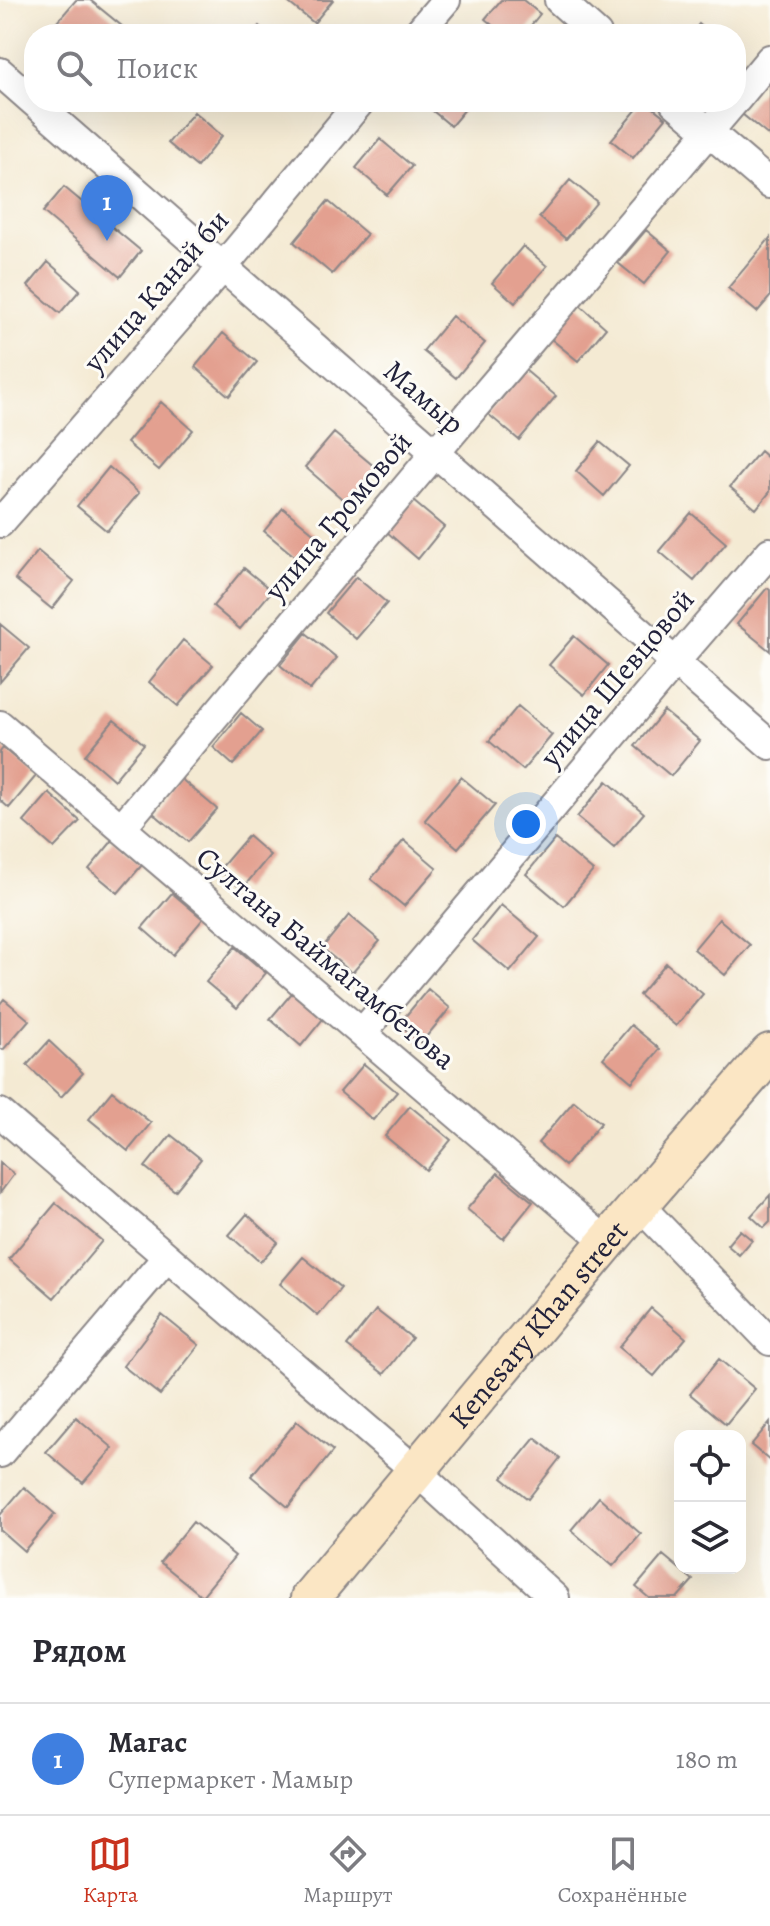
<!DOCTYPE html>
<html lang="ru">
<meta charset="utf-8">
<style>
body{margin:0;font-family:Alegreya,serif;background:#f2f2f3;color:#2b2b33}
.controls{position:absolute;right:24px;bottom:24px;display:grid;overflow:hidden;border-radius:16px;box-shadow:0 8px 32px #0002}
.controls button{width:72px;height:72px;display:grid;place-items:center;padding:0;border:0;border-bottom:2px solid #e1e1e2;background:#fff;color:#2b2b33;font:40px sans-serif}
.you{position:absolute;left:526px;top:824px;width:28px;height:28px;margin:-20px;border:6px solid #fff;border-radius:50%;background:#1a73e8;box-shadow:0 0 0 12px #1a73e833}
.badge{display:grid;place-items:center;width:52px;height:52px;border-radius:50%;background:#c8321e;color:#fff;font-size:26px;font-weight:700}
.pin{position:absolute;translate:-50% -66px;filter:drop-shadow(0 2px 4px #0008)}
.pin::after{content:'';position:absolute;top:42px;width:28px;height:24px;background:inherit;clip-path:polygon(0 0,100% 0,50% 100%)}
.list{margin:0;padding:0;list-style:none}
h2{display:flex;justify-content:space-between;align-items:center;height:104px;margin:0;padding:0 32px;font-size:34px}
h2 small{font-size:26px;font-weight:400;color:#7c7c81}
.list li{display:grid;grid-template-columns:52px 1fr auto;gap:24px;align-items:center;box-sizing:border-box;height:112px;padding:0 32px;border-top:2px solid #e1e1e2}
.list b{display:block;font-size:30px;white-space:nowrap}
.list p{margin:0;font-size:26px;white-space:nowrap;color:#7c7c81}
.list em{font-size:26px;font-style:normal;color:#7c7c81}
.icon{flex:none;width:44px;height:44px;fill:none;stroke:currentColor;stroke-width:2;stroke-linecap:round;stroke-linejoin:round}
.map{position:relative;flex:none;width:770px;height:1598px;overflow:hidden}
.search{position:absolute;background:#fff;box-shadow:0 8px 32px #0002;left:24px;right:24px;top:24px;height:88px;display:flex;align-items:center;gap:20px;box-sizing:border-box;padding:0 28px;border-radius:32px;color:#7c7c81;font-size:30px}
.sheet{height:216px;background:#fff}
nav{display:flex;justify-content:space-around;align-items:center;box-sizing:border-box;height:112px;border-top:2px solid #e1e1e2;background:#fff;font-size:22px;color:#7c7c81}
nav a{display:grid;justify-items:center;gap:4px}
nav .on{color:#c8321e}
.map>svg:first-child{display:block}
</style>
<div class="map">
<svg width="770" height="1598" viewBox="0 0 770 1598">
<rect width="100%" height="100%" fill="#fdfcf7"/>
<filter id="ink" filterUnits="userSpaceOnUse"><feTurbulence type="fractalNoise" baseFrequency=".0125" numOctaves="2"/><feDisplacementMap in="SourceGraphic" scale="16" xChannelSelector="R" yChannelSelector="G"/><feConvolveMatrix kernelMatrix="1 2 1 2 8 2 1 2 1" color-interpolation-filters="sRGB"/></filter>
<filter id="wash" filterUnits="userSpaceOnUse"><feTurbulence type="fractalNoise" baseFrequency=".006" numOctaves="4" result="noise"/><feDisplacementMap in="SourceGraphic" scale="32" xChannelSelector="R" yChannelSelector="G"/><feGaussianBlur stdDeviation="1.8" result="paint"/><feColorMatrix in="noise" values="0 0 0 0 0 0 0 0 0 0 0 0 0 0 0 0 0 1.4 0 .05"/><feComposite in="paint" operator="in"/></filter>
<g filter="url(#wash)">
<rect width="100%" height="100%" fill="#f4ead3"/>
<g id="blocks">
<path fill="#e3a090" d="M76 0H90L123 27 117 34H55L50 30Z
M285 0H333L314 23Z
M501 0H523L540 14 524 34H503L485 19Z
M699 24 711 34H691Z
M259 26 268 34H252Z
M770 81V137L742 114Z
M422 102H471L451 126Z
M643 102H646L666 118 633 158 611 140Z
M194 112 222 136 197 167 168 143Z
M380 139 412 166 387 195 356 168Z
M570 180 597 202 566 239 539 217Z
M64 187 141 251 120 277 43 212Z
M328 201 367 234 332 274 294 242Z
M646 230 671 251 644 284 618 263Z
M770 238V297L757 312 728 288Z
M523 246 547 266 515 303 492 283Z
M48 262 80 290 60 313 28 286Z
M579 304 606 328 578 361 550 338Z
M452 316 485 343 456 378 423 351Z
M223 333 257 362 229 396 195 367Z
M525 370 556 396 519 440 488 414Z
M161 402 193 430 159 470 127 443Z
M334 433 376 468 347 503 305 467Z
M600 442 629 466 604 496 576 471Z
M760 451 770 460V492L756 509 730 487Z
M109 467 139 493 107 531 77 506Z
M413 501 444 527 418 559 387 532Z
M283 508 317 536 298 559 264 531Z
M691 513 726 543 694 581 659 551Z
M38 551 74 581 52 609 15 579Z
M244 568 272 591 240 629 213 606Z
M356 577 387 603 356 639 326 613Z
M767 588 770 590V651L737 624Z
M0 624 29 648 0 682Z
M306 633 337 658 310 690 280 665Z
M574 636 608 665 584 695 549 665Z
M183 640 213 665 178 706 149 682Z
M518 706 552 735 523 770 489 741Z
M664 711 700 741 671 776 635 746Z
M241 713 262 731 233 765 213 747Z
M114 720 144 744 114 780 85 755Z
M3 748 36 776 9 808 0 800V752Z
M461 777 495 805 458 848 425 820Z
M180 778 217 809 188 842 152 812Z
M607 781 644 813 614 848 577 817Z
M49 793 80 821 54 848 24 822Z
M248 836 270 855 242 889 219 870Z
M555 839 593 871 564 906 526 874Z
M113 840 142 865 118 893 89 869Z
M404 840 437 868 404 906 371 879Z
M172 893 203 919 173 955 142 928Z
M501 905 539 937 510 972 472 940Z
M349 915 380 941 352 973 322 948Z
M719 919 750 945 725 975 694 949Z
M235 947 266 973 237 1008 206 982Z
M666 963 703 994 676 1026 639 995Z
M428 989 450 1008 421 1043 399 1024Z
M292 993 323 1019 301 1046 270 1019Z
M4 999 29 1020 3 1050 0 1048V1004Z
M631 1025 660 1049 632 1082 603 1058Z
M49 1041 83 1073 61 1097 27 1065Z
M364 1064 397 1092 373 1120 340 1092Z
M112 1091 151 1123 128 1151 89 1119Z
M574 1101 601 1123 565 1166 538 1143Z
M410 1106 451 1140 426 1170 385 1136Z
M171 1135 201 1159 175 1191 145 1167Z
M0 1163 14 1174 0 1193Z
M498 1173 533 1202 503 1239 467 1209Z
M770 1195V1222L764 1228 751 1216Z
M56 1203 102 1241 54 1298 9 1259Z
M247 1214 278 1242 260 1262 229 1235Z
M740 1230 752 1240 739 1255 727 1245Z
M303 1257 341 1288 318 1316 280 1284Z
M651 1308 686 1338 654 1376 619 1347Z
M376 1310 412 1338 384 1374 347 1346Z
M162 1315 199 1345 160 1395 123 1366Z
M719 1359 755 1389 726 1424 690 1394Z
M76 1417 113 1448 83 1483 46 1452Z
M297 1421 333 1451 288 1507 251 1476Z
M770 1422V1461L751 1445Z
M535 1438 560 1458 528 1499 502 1478Z
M24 1487 55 1514 24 1551 0 1530V1515Z
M599 1497 641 1534 613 1566 571 1530Z
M193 1522 235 1556 202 1596 160 1562Z
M663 1555 693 1580 677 1598H649L636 1587Z"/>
</g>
</g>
<g filter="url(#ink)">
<use href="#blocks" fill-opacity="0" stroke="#8b8687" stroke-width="2"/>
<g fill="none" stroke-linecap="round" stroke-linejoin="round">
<g stroke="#8b8687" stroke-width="32">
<path id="minor" d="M559 0 597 34
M417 34 446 0
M0 72 34 102
M736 100 770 59
M34 102 770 745
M674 102 770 184
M0 523 222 268 360 102
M0 725 607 1242
M121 828 436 452 734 102
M362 1033 675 662 770 552
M0 1113 416 1471 555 1598
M639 1205 770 1341
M0 1453 167 1257"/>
</g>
<g stroke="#8b8687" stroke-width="42">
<g id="secondary">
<path id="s1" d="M310 1598 607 1242 770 1053"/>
</g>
</g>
<use href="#minor" stroke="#fff" stroke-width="28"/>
<use href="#secondary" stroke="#fbe6c4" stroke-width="38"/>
</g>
</g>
<g text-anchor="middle" stroke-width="6" stroke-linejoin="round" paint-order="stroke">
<g font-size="30" fill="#22223b" stroke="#fdfcf7">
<text transform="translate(156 291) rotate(-49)" y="10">улица Канай би</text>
<text transform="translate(424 397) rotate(41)" y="10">Мамыр</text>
<text transform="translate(338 516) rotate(-50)" y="10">улица Громовой</text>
<text transform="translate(617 678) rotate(-50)" y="10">улица Шевцовой</text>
<text transform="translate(326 958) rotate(40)" y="10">Султана Баймагамбетова</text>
<text dy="10" stroke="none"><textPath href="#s1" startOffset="356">Kenesary Khan street</textPath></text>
</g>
</g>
</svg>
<div class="controls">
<button><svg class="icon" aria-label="locate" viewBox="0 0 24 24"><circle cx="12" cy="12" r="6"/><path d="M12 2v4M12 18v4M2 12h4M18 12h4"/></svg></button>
<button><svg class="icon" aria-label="layers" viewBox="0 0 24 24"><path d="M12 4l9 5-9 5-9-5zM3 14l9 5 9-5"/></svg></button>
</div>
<div class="you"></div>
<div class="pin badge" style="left:107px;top:241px;background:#3f7fe0">1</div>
<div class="search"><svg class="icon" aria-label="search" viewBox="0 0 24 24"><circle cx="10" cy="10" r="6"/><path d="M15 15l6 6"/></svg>Поиск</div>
</div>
<section class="sheet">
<h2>Рядом<small></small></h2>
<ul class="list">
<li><span class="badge" style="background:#3f7fe0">1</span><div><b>Магас</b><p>Супермаркет · Мамыр</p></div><em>180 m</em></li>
</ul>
</section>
<nav>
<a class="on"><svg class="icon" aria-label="map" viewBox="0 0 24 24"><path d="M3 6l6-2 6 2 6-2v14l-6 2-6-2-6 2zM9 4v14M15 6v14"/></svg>Карта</a>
<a><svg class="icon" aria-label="directions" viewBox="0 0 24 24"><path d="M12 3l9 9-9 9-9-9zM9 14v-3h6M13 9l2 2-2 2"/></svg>Маршрут</a>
<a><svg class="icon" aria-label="saved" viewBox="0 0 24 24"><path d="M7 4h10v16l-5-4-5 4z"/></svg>Сохранённые</a>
</nav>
